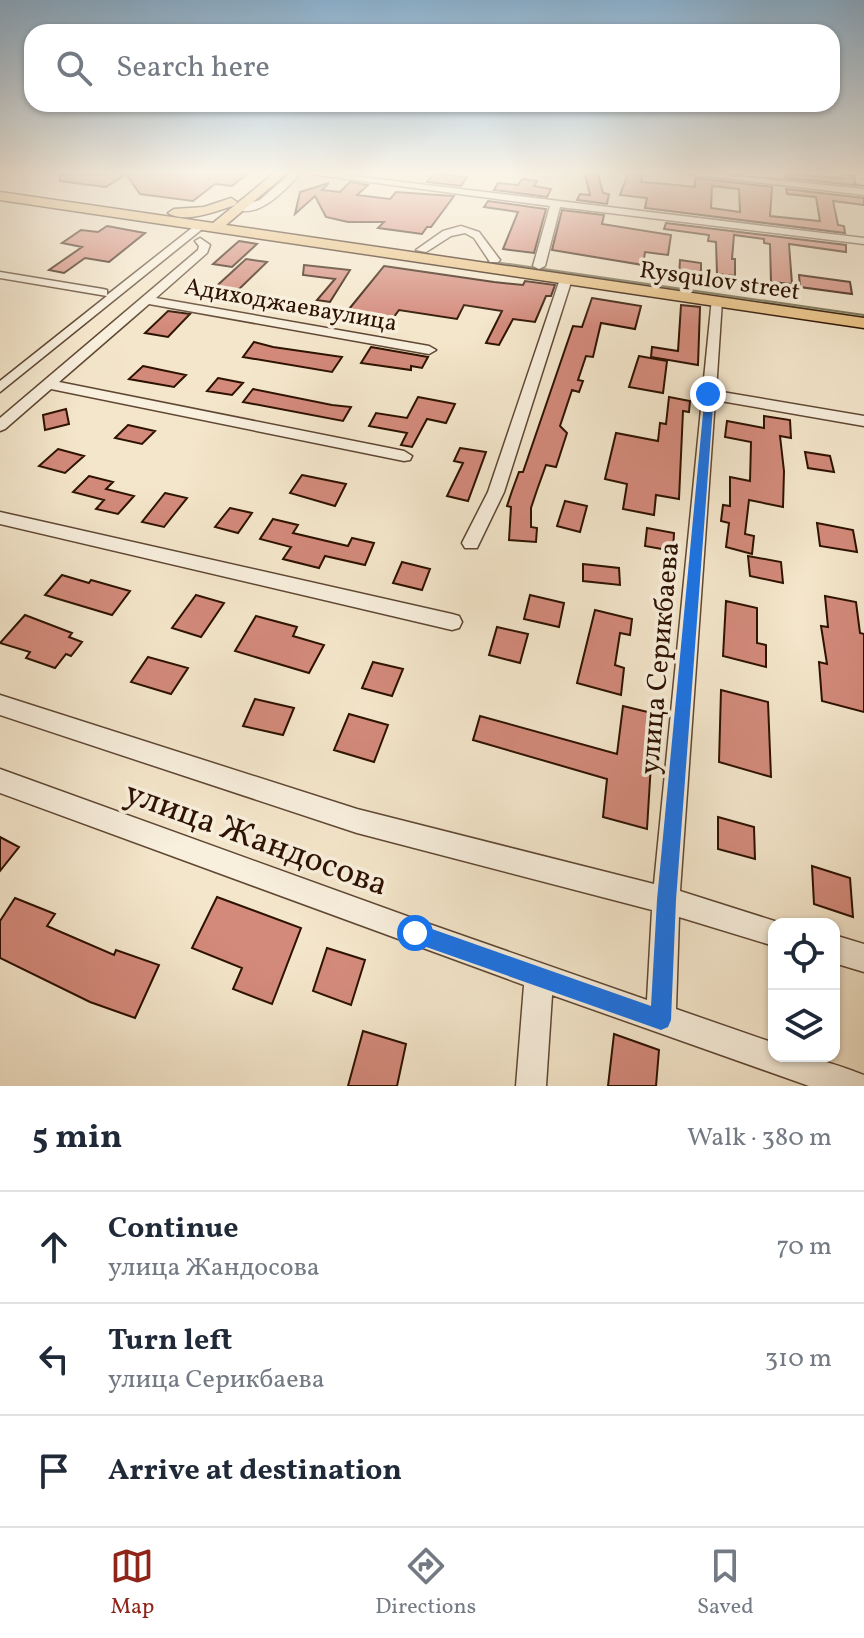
<!DOCTYPE html>
<meta charset="utf-8">
<style>
body{margin:0;font-family:Vollkorn,serif;background:#f6f6f7;color:#1f2937}
.controls{position:absolute;right:24px;bottom:24px;display:grid;overflow:hidden;border-radius:16px;box-shadow:0 2px 6px #0004}
.controls button{width:72px;height:72px;display:grid;place-items:center;padding:0;border:0;border-bottom:2px solid #e0e1e3;background:#fff;color:#1f2937;font:40px sans-serif}
.stop{position:absolute;width:24px;height:24px;margin:-18px;border:6px solid #1a73e8;border-radius:50%;background:#fff}
.stop.end{background:#1a73e8;border-color:#fff;box-shadow:0 2px 8px #0008}
.list{margin:0;padding:0;list-style:none}
h2{display:flex;justify-content:space-between;align-items:center;height:104px;margin:0;padding:0 32px;font-size:34px}
h2 small{font-size:26px;font-weight:400;color:#747a83}
.list li{display:grid;grid-template-columns:52px 1fr auto;gap:24px;align-items:center;box-sizing:border-box;height:112px;padding:0 32px;border-top:2px solid #e0e1e3}
.list b{display:block;font-size:30px;white-space:nowrap}
.list p{margin:0;font-size:26px;white-space:nowrap;color:#747a83}
.list em{font-size:26px;font-style:normal;color:#747a83}
.icon{flex:none;width:44px;height:44px;fill:none;stroke:currentColor;stroke-width:2;stroke-linecap:round;stroke-linejoin:round}
.map{position:relative;flex:none;width:864px;height:1086px;overflow:hidden}
.search{position:absolute;background:#fff;box-shadow:0 2px 6px #0004;left:24px;right:24px;top:24px;height:88px;display:flex;align-items:center;gap:20px;box-sizing:border-box;padding:0 28px;border-radius:24px;color:#747a83;font-size:30px}
.sheet{height:440px;background:#fff}
nav{display:flex;justify-content:space-around;align-items:center;box-sizing:border-box;height:112px;border-top:2px solid #e0e1e3;background:#fff;font-size:22px;color:#747a83}
nav a{display:grid;justify-items:center;gap:4px}
nav .on{color:#8f2418}
.map>svg:first-child{display:block}
</style>
<div class="map">
<svg width="864" height="1086" viewBox="0 0 864 1086">
<rect width="100%" height="100%" fill="#f4e6cb"/>
<filter id="stains"><feTurbulence type="fractalNoise" baseFrequency=".0025" numOctaves="4"/><feColorMatrix values="0 0 0 0 .2 0 0 0 0 .09 0 0 0 0 .02 0 0 0 .5 -.17"/></filter>
<radialGradient id="worn" r=".72"><stop offset=".6" stop-color="#630" stop-opacity="0"/><stop offset="1" stop-color="#630" stop-opacity=".3"/></radialGradient>
<path fill="#b7c69b" stroke="#726c4e" stroke-width="2" d="M488 261 864 315V319L487 265Z"/>
<path fill="#d38a7b" stroke="#2d1200" stroke-width="2" fill-rule="evenodd" d="M60 174H247L232 186 215 184 193 201 140 194 126 174 106 187 60 181Z
M433 174H440L467 177 461 186 427 182Z
M585 174H598L603 193 609 194 607 204 577 200 580 194 590 195Z
M628 174H643L641 182 667 184 695 187V178L772 187 770 216 820 221 816 197 787 194 786 189 864 198V205L833 201 838 225 844 226 845 233 645 208 647 198 620 195ZM712 186 739 189 740 212 711 208Z
M786 174 842 178 841 174 854 176 855 184 864 186 786 178Z
M522 179 537 181 534 186 551 189 547 197 494 190 498 183 518 185Z
M350 182 368 185 357 195 390 199 396 192 454 196 431 227H427L422 234 378 228 384 222H348L326 217 315 196 295 214 300 192 329 183 322 190 340 192Z
M488 201 546 209 534 253 503 249 518 212 484 207Z
M562 210 604 215 602 224 671 235 668 255 645 252 643 265 552 250Z
M666 223 846 245V252L789 244 792 284 771 282 770 244 764 243V239L734 235 732 259H735V276L717 274 716 242 708 241 709 235 664 229Z
M107 226 145 233 109 262 85 258 64 273 49 270 82 247 62 243 81 230 98 232Z
M239 241 257 244 232 267 213 264Z
M246 259 267 262 230 298 208 294Z
M680 260 701 263V278L679 276Z
M304 265 350 270 330 302 317 300 335 279 303 275Z
M384 266 494 282 523 285 525 281 555 285 551 296H546L535 322 513 319 499 345 486 343 502 311 464 305 457 319 399 310 388 325 345 314Z
M799 275 850 282 852 294 800 287Z
M592 298 641 306 635 329 601 323 593 357 586 356 578 380 583 381 579 392 572 390 560 426 567 433 556 467 546 465 537 490 531 508V527L537 528 536 542 509 540 511 507 507 506 512 491 519 472H523L573 326 582 327Z
M681 305 700 307 698 365 651 357 652 347 678 351Z
M168 311 190 314 168 337 145 333Z
M254 342 273 347 342 357 332 372 243 357Z
M371 347 428 357 422 368 411 366V370L361 363Z
M639 356 667 361 663 393 629 387Z
M143 366 157 369 186 375 174 387 129 379Z
M218 378 243 383 232 395 207 391Z
M253 389 332 405 351 407 343 421 243 402Z
M418 397 455 404 446 423 427 419 412 447 401 445 407 433 369 426 376 413 407 418Z
M669 397 690 401 689 412 683 411 679 499 656 495 654 515 623 509 627 484 605 479 616 433 658 441 660 423 666 424Z
M66 409 69 424 45 430 43 415Z
M764 416 790 420 791 438 780 436 784 471 783 507 749 500 745 534 754 536 752 554 726 547 729 523 721 521 723 505 730 506V477L750 481 751 442 725 437 727 421 764 428Z
M128 425 155 431 142 444 115 438Z
M460 448 486 452 468 501 447 496 463 463 454 461Z
M58 449 84 456 65 473 39 466Z
M805 452 830 456 834 472 808 468Z
M302 475 346 484 335 506 290 493Z
M89 476 113 482 106 489 134 496 118 514 96 509 104 500 73 492Z
M165 493 187 498 164 527 142 522Z
M565 501 587 506 580 532 557 526Z
M230 508 252 513 238 533 215 527Z
M273 519 298 525 293 533 348 546 352 538 374 543 365 565 325 556 319 568 283 559 291 547 260 539Z
M817 523 853 530 857 552 820 546Z
M647 528 674 533 673 551 645 546Z
M748 556 781 562 783 583 750 576Z
M402 562 430 569 422 590 393 583Z
M583 564 619 568 620 585 583 581Z
M62 575 89 583 91 580 130 591 112 615 45 595Z
M196 595 224 603 201 637 172 628Z
M530 595 564 603 559 627 524 619Z
M825 596 856 602 860 633 864 634V712L822 701 819 662 827 664 821 626 828 627Z
M726 601 757 608V643L766 645V667L723 656Z
M595 610 632 619 630 635 620 633 615 665 624 668 621 695 577 683Z
M25 615 72 633 69 637 82 642 71 656 66 654 55 668 26 658 30 652 0 643Z
M256 616 297 627 293 636 324 645 309 673 235 651Z
M497 627 528 634 520 663 489 655Z
M148 657 188 668 171 694 131 682Z
M373 662 403 669 392 696 362 688Z
M721 690 768 702 771 777 719 762Z
M255 699 294 708 283 735 243 726Z
M623 706 660 715 656 748 652 747 647 829 603 817 607 779 473 740 480 716 617 754Z
M349 714 388 725 374 762 334 750Z
M718 817 754 827 755 859 718 849Z
M0 837 19 847 0 871Z
M812 866 850 878 853 917 814 904Z
M217 897 301 928 272 1004 233 989 242 968 192 948Z
M15 898 55 914 47 926 114 955 116 950 159 965 135 1018 90 1002 0 958V921Z
M327 948 365 960 351 1005 313 991Z
M363 1031 406 1044 397 1086H348Z
M614 1034 659 1050 656 1086H608Z"/>
<g fill="none" stroke-linecap="round" stroke-linejoin="round">
<g stroke="#5f4733" stroke-width="3">
<path id="minor" d="M290 174H300C285 190 257 221 234 208L260 200Z
M310 174H336L864 238V244L560 207 545 266 539 269 533 266 550 206Z
M688 174H717L864 189V195Z
M197 224 206 226 0 392V381L107 296 0 278V272L103 289 107 290V295Z
M461 226 479 232 500 260 498 262H490L474 238 465 233 451 236 426 252 416 250 443 231Z
M200 238 210 245 207 253 156 298 429 346 436 350 429 354 149 304 59 382 404 451 412 456 410 460 404 461 51 389 5 429 0 431V418L198 250 199 246 195 241Z
M566 275 572 279 504 492 477 548H465L462 543 488 492 560 279Z
M712 298 722 301 716 391 864 416V426L715 400 680 891 784 924H774V946L679 917 676 1009 774 1043V1056C809 1056 831 1062 864 1075V1086H809L552 995 546 1086H516L524 985 0 793V769L415 919 647 1000 652 910 357 833 0 715V695L357 809 654 884Z
M0 512 452 614 459 616 462 622 459 628 452 630 0 524Z
M834 935 864 944V972L834 963Z"/>
</g>
<g stroke="#2d1200" stroke-width="3">
<path id="major" d="M273 174H286L226 225 864 318V328L0 200V192L213 223Z
M231 198 237 202 235 205C217 211 185 224 168 213L174 209 204 207Z"/>
</g>
<use href="#minor" fill="#f8efdd" fill-rule="evenodd"/>
<use href="#major" fill="#eac386" fill-rule="evenodd"/>
</g>
<linearGradient id="sky" x2="0" y2="1"><stop stop-color="#8cb7d9"/><stop offset="0.53" stop-color="#faf4e8"/><stop offset="1" stop-color="#faf4e8" stop-opacity="0"/></linearGradient>
<rect width="864" height="326" fill="url(#sky)"/>
<path fill="#1a73e8" d="M705 392 714 394 676 900 671 1020 668 1027 661 1030 415 943 408 940 405 933 408 926 415 923 651 1006 657 900Z"/>
<g text-anchor="middle" stroke-width="7" stroke-linejoin="round" paint-order="stroke">
<g font-size="24" fill="#2d1200" stroke="#f8efdd">
<text transform="translate(720 280) rotate(8)" y="8">Rysqulov street</text>
<text transform="translate(291 304) rotate(10)" y="8">Адиходжаеваулица</text>
</g>
<g font-size="28" fill="#2d1200" stroke="#f8efdd">
<text transform="translate(658 658) rotate(-85)" y="10">улица Серикбаева</text>
</g>
<g font-size="34" fill="#2d1200" stroke="#f8efdd">
<text transform="translate(257 837) rotate(20)" y="12">улица Жандосова</text>
</g>
</g>
<rect width="100%" height="100%" filter="url(#stains)"/>
<rect width="100%" height="100%" fill="url(#worn)"/>
</svg>
<div class="controls">
<button><svg class="icon" aria-label="locate" viewBox="0 0 24 24"><circle cx="12" cy="12" r="6"/><path d="M12 2v4M12 18v4M2 12h4M18 12h4"/></svg></button>
<button><svg class="icon" aria-label="layers" viewBox="0 0 24 24"><path d="M12 4l9 5-9 5-9-5zM3 14l9 5 9-5"/></svg></button>
</div>
<div class="stop" style="left:415px;top:933px"></div>
<div class="stop end" style="left:708px;top:394px"></div>
<div class="search"><svg class="icon" aria-label="search" viewBox="0 0 24 24"><circle cx="10" cy="10" r="6"/><path d="M15 15l6 6"/></svg>Search here</div>
</div>
<section class="sheet">
<h2>5 min<small>Walk · 380 m</small></h2>
<ul class="list">
<li><svg class="icon" aria-label="ahead" viewBox="0 0 24 24"><path d="M12 20V5M6 11l6-6 6 6"/></svg><div><b>Continue</b><p>улица Жандосова</p></div><em>70 m</em></li>
<li><svg class="icon" aria-label="left" viewBox="0 0 24 24"><path d="M17 20v-9H6M10 6l-5 5 5 5"/></svg><div><b>Turn left</b><p>улица Серикбаева</p></div><em>310 m</em></li>
<li><svg class="icon" aria-label="arrive" viewBox="0 0 24 24"><path d="M6 21V4h12l-3 4 3 4H6"/></svg><div><b>Arrive at destination</b></div></li>
</ul>
</section>
<nav>
<a class="on"><svg class="icon" aria-label="map" viewBox="0 0 24 24"><path d="M3 6l6-2 6 2 6-2v14l-6 2-6-2-6 2zM9 4v14M15 6v14"/></svg>Map</a>
<a><svg class="icon" aria-label="directions" viewBox="0 0 24 24"><path d="M12 3l9 9-9 9-9-9zM9 14v-3h6M13 9l2 2-2 2"/></svg>Directions</a>
<a><svg class="icon" aria-label="saved" viewBox="0 0 24 24"><path d="M7 4h10v16l-5-4-5 4z"/></svg>Saved</a>
</nav>
